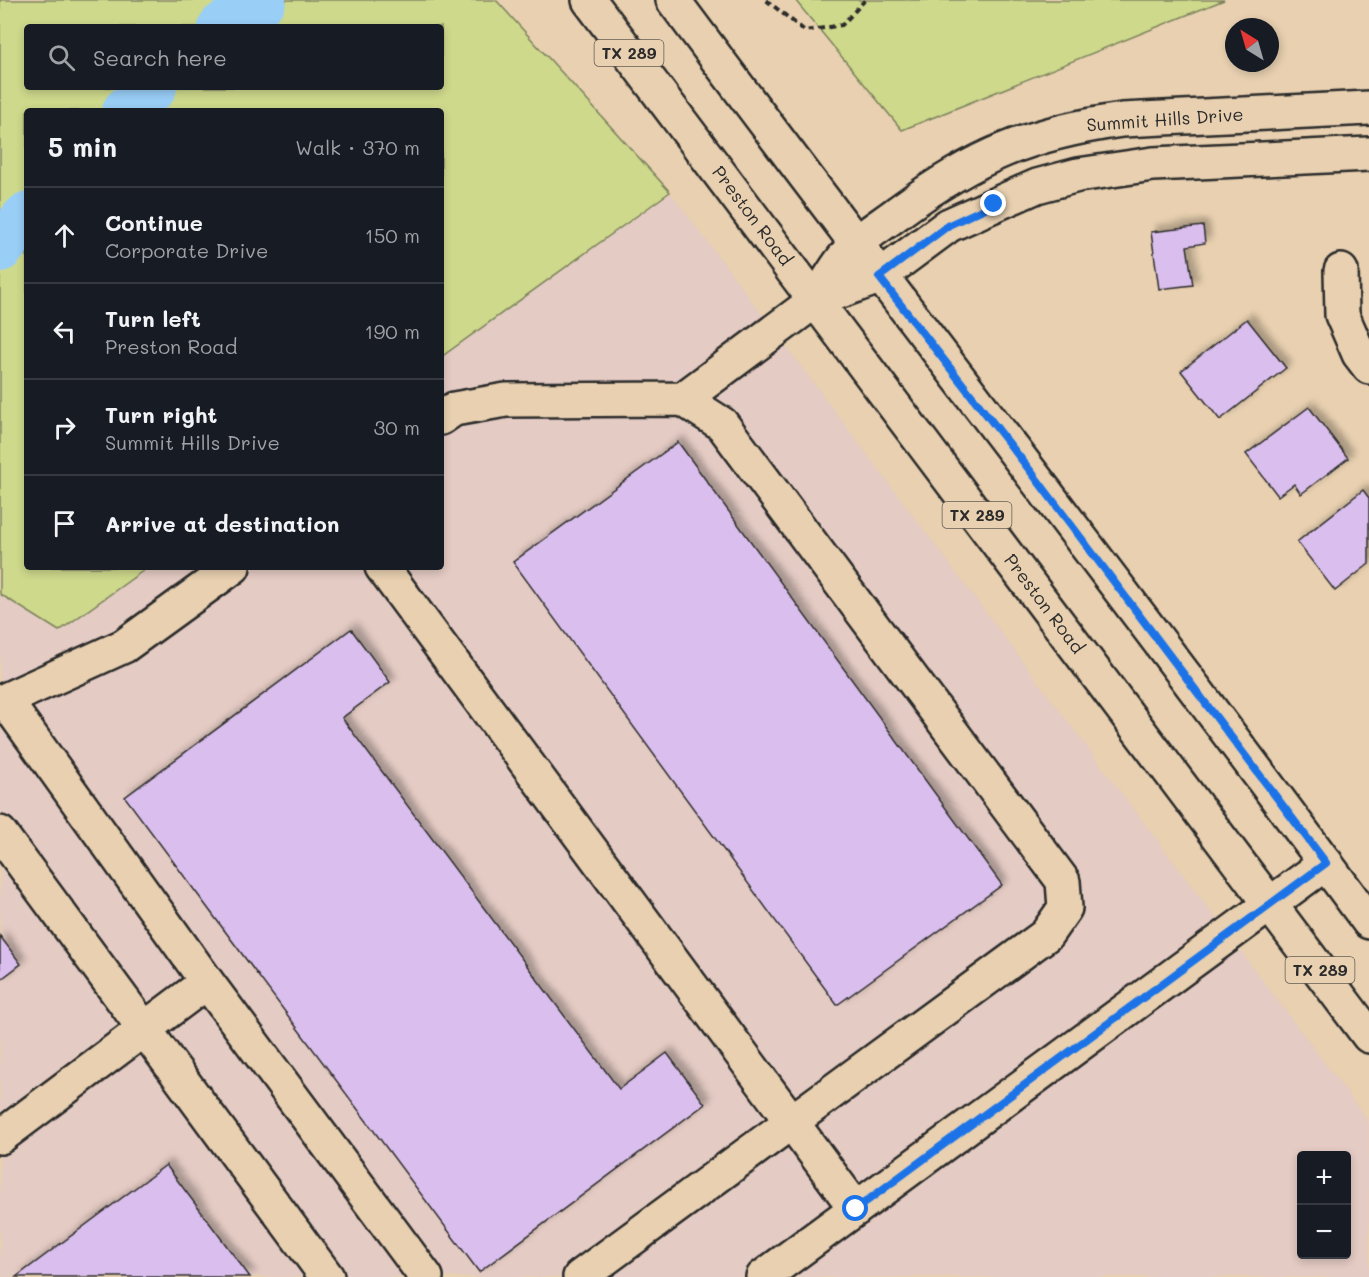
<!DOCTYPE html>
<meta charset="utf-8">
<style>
body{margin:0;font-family:Mali,sans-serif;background:#20242c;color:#f1f3f6}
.controls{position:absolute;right:18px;bottom:18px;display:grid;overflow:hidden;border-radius:6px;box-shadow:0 3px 9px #0003}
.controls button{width:54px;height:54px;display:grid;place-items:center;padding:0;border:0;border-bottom:2px solid #363941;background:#171b24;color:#f1f3f6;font:30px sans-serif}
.compass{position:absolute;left:1225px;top:18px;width:54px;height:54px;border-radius:50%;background:#171b24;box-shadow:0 3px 9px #0003;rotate:323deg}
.stop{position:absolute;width:18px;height:18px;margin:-14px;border:4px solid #1a73e8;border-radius:50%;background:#fff}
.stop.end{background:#1a73e8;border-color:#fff;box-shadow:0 2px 6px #0008}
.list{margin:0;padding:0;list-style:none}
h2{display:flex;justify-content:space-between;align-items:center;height:78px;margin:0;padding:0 24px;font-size:26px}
h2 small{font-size:20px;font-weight:400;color:#9ea1a6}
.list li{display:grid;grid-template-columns:39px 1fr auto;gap:18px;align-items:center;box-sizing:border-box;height:96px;padding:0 24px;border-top:2px solid #363941}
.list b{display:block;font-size:22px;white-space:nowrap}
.list p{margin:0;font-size:20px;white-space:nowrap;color:#9ea1a6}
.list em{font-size:20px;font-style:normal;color:#9ea1a6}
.icon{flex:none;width:33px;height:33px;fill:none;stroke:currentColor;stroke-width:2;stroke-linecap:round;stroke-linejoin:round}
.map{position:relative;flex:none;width:1369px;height:1277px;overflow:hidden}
.search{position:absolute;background:#171b24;box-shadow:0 3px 9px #0003;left:24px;top:24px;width:420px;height:66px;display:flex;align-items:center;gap:15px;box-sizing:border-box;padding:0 21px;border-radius:6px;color:#9ea1a6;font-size:22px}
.panel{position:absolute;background:#171b24;box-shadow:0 3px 9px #0003;left:24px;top:108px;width:420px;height:462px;border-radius:6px}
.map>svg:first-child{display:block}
</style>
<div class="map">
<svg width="1369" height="1277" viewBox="0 0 1369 1277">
<defs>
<filter id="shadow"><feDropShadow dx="5.5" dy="-5.5" stdDeviation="3" flood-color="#0004"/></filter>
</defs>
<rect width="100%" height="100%" fill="#e8d0b0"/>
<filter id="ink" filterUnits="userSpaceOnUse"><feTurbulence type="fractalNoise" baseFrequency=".0167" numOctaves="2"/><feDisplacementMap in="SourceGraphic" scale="12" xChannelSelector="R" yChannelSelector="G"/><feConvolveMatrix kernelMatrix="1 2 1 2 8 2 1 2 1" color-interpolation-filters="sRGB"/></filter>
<g filter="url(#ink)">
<path fill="#e4cbc3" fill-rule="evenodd" d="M670 192 1369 1122V1277H0V594L59 631 148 567H441V357ZM1302 1156H1346V1254H1302Z"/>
<path fill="#ced98c" stroke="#7c825c" stroke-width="1.5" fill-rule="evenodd" d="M0 0H496L670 192 441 357V111H27V567H148L59 631 0 594ZM27 27H441V87H27Z
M795 0H1224L902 130Z"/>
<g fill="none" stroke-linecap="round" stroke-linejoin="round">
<path stroke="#99cef7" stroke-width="48" d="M222 27 262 0
M126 111 153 87
M0 248 27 216"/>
</g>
<path fill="#dabfee" stroke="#2b2b2b" stroke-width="1.5" filter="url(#shadow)" d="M1203 226 1205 243 1187 246 1193 285 1159 289 1151 232Z
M1247 319 1286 368 1220 420 1181 371Z
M1309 407 1348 458 1301 494 1294 484 1278 496 1246 454Z
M678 442 1002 885 837 1005 513 562Z
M1363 490 1369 498V564L1335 591 1297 542Z
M351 629 390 682 342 718 619 1089 667 1053 705 1104 479 1272 125 797Z
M0 936 21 964 0 980Z
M166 1165 250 1277H16Z"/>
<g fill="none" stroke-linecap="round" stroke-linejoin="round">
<g stroke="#2b2b2b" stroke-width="38">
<path id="minor" d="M1341 271 1342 315 1359 354 1369 367
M816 300C828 282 840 259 856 244 869 232 886 222 900 211 975 156 1030 133 1122 120L1369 108
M683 399 816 300 879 277 949 225 1037 186 1078 175 1153 164 1369 154
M441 418 454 409 506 400 683 399 722 424 1063 881 1065 908 1046 935 580 1277
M382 567 856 1209
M5 700 124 646 233 567
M0 702 5 700 207 982 426 1277
M0 833 327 1277
M0 1137 207 982
M763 1277 1326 863"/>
</g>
<g stroke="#2b2b2b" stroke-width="38">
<path id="major" d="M589 0 1369 1036
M673 0C903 309 1141 612 1369 922"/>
</g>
<path stroke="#2b2b2b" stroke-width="4" stroke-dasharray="6 4.5" stroke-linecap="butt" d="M766 0 805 31 842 25 865 0"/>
<use href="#minor" stroke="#e8d0b0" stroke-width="33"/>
<use href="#major" stroke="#e8d0b0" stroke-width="33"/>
</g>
</g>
<g fill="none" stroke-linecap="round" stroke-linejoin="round" filter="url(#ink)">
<path stroke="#1a73e8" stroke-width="8" d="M856 1209 1326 863 1032 473 879 277 949 225 994 204"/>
</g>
<g text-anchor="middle" stroke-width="6" stroke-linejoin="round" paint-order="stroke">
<g fill="#e8d0b0" stroke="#645c53" stroke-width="1.5">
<rect x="594.5" y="40" width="69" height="26" rx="4.5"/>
<rect x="942.5" y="502" width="69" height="26" rx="4.5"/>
<rect x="1285.5" y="957" width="69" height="26" rx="4.5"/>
</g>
<g font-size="16" font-weight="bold" fill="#2b2b2b">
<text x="629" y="59">TX 289</text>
<text x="977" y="521">TX 289</text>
<text x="1320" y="976">TX 289</text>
</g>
<g font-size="18" fill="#2b2b2b" stroke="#e8d0b0">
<text transform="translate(1165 120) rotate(-4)" y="6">Summit Hills Drive</text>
<text transform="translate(752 216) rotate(53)" y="6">Preston Road</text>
<text transform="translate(1044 604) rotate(53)" y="6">Preston Road</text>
</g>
</g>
</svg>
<div class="controls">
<button>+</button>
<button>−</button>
</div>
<svg class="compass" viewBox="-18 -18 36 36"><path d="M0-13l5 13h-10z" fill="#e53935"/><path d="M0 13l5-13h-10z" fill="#9ea1a6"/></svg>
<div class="stop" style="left:856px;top:1209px"></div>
<div class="stop end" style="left:994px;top:204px"></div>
<div class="search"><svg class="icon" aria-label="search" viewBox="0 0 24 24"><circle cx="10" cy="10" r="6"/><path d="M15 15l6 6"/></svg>Search here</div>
<section class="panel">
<h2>5 min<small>Walk · 370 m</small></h2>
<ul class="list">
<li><svg class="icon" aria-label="ahead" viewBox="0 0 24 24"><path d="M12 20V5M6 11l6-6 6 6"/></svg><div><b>Continue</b><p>Corporate Drive</p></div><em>150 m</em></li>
<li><svg class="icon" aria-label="left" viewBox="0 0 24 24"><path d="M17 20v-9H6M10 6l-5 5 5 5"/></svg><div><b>Turn left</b><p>Preston Road</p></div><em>190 m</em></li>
<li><svg class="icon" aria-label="right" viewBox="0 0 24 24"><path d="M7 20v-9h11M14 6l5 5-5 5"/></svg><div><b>Turn right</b><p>Summit Hills Drive</p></div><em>30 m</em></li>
<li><svg class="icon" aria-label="arrive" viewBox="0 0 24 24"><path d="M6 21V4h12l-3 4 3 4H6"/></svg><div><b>Arrive at destination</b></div></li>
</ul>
</section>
</div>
